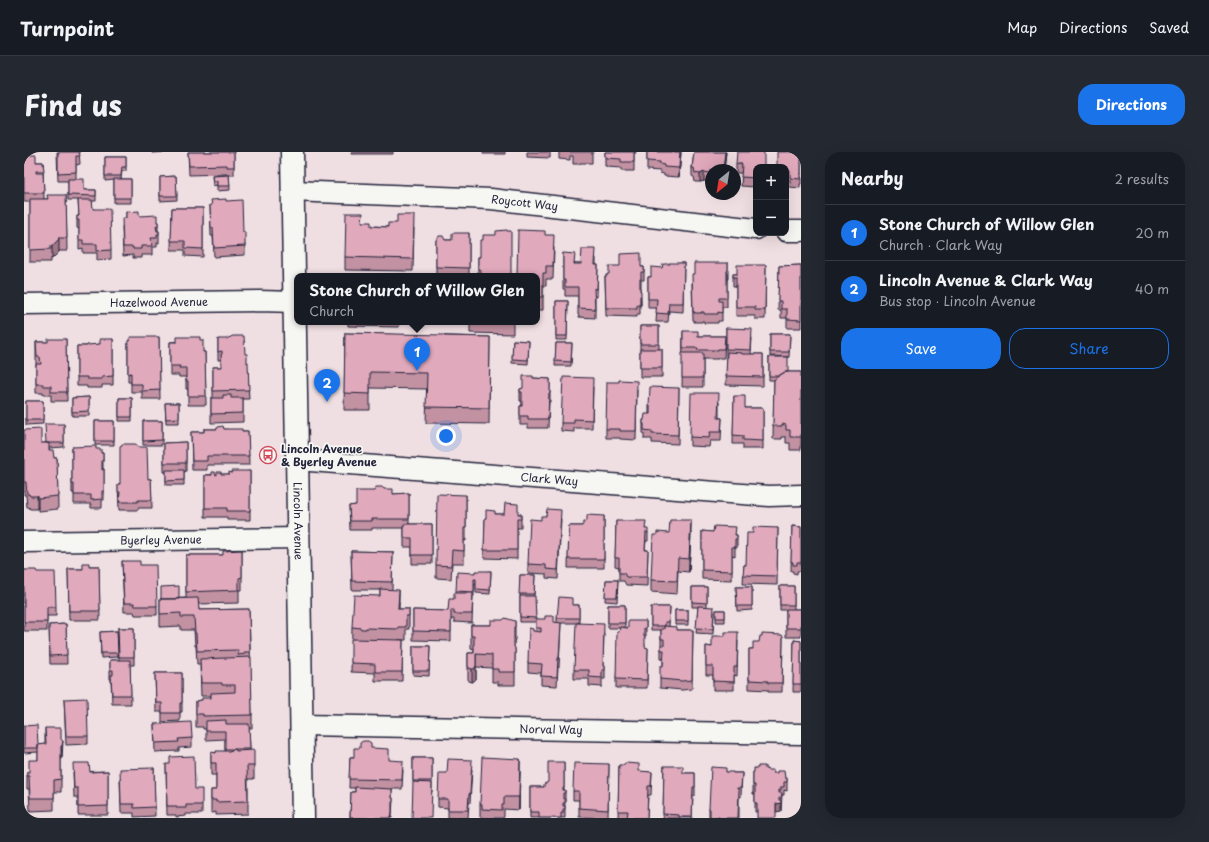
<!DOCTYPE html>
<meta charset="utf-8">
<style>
body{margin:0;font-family:"Playpen Sans",sans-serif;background:#242831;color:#f1f3f6}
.controls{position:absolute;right:12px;top:12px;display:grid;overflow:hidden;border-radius:8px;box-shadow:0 4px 16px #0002}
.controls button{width:36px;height:36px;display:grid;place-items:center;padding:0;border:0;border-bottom:1px solid #363941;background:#171b24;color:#f1f3f6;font:20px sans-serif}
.compass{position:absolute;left:681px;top:12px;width:36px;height:36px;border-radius:50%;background:#171b24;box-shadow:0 4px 16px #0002;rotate:210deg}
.you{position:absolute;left:422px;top:284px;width:14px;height:14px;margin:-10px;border:3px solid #fff;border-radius:50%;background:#1a73e8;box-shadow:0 0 0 6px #1a73e833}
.badge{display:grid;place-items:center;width:26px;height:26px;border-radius:50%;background:#1a73e8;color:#fff;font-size:13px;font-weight:700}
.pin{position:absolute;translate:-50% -33px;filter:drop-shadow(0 1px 2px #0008)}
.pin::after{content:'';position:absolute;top:21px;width:14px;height:12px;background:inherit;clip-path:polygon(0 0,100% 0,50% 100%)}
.popup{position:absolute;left:270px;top:121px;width:246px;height:52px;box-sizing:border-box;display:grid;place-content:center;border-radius:8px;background:#171b24;filter:drop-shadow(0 1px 3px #0005);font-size:13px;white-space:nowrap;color:#9ea1a6}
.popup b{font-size:15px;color:#f1f3f6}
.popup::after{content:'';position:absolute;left:50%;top:100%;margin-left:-8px;border:8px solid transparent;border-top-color:#171b24}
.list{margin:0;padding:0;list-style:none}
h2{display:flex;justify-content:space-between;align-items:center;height:52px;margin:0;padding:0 16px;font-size:17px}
h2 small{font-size:13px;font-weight:400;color:#9ea1a6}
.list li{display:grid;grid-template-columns:26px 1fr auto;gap:12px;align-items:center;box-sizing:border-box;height:56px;padding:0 16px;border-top:1px solid #363941}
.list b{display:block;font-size:15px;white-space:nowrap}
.list p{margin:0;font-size:13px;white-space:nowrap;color:#9ea1a6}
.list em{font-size:13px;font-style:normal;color:#9ea1a6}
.actions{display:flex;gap:8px;padding:12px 16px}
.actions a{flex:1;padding:9px 0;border:1px solid #1a73e8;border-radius:16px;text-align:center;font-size:14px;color:#1a73e8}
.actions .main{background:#1a73e8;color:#fff}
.map{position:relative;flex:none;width:777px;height:666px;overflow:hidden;border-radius:16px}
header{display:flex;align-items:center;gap:24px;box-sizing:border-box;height:56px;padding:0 20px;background:#171b24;border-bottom:1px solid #363941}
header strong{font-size:19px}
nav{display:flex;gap:22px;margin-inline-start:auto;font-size:14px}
.intro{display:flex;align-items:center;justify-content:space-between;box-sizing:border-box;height:96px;padding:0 24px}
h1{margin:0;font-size:28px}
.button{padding:10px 18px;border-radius:16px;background:#1a73e8;color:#fff;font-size:14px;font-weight:700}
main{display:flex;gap:24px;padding:0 24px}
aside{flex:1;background:#171b24;border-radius:16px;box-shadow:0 4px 16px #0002}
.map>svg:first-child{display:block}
</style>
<header>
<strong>Turnpoint</strong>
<nav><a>Map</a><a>Directions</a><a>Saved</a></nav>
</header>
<div class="intro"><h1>Find us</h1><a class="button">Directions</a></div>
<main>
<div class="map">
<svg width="777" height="666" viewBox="0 0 777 666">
<rect width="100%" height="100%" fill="#f0dfe2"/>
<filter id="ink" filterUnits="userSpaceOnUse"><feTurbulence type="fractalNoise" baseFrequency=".025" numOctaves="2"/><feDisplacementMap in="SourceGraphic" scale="8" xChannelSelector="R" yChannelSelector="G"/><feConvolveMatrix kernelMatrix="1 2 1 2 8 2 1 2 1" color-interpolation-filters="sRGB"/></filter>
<g filter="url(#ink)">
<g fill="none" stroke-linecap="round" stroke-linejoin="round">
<g stroke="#22223b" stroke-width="23">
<g id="minor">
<path id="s1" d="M268 39 467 47 732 77"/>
<path d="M762 79H777"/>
<path id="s2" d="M0 152 235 149 271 150"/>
<path id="s3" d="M273 308 745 344 777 343"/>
<path id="s4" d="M0 390 274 386"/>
<path id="s5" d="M277 573 777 582"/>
</g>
</g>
<g stroke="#22223b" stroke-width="25">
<g id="secondary">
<path id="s6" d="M268 0 279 666"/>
</g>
</g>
<use href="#minor" stroke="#f6f6f2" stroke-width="20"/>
<use href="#secondary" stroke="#f6f6f2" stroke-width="22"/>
</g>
<path fill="#c291a2" stroke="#22223b" d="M33 0H55L56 12 52 13V27L60 38H72V49H68L69 57 87 98V107L73 108V101H59V96L55 97V77L53 76V64H55L54 48H44V29H34Z
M128 0H147L128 1Z
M164 0H210V23H205L206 38 193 39V33L189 34 188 24 203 23V22L165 23Z
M327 0H369V2H327Z
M459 0H481V2H459Z
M503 0H526V6L503 5Z
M535 0H569V1H568V11H556V12H549V4H546V8L535 7Z
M581 0H612V1H610V19H597V16L583 15V14H581Z
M623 0H657L655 25 640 24V22L636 21V19L623 18Z
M670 0H702L700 18H687V30L680 29 676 30H671L670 25 668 24V16Z
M777 0V32H776V36L766 35V28H762V15Z
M0 3 12 10H19L20 47H23L42 43 43 99H35V100L28 107 27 106V110H6V50H0Z
M81 5H102V19H98L97 27H107V51H90V28L81 29Z
M712 12H740L732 15V35L717 34 718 21H712Z
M152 24 153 48 136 49V25Z
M202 49 219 80 221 94V103L190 105 189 84H187L186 53Z
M148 56H179V105L161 104V98H147Z
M102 60 134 70V79H135V91H133V95H128V103H117V106H109V103L99 104 98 75 102 66Z
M339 70 347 74 390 76 389 119 321 118V105Z
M445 81V124H412V88H428Z
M521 83 530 96 529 127H522V134H519V158H513V124Z
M539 101 551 112H557L572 106V113H574L573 145H571V166L555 165V163H554V144H541V137H539Z
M454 105H456L487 124H454Z
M660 111 659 160 645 159 644 170H632L633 156H624V125H627L638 116 645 112Z
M704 111V127H703V155H698V169H694V171H680V169H678V170H670V168H669L668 131 670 122Z
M742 113 741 167H731V164H712V134H709V122H713Z
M777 113V176H763V166H757V158H754L755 114Z
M617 115H620V128H617V136H616L617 153H616V162H613V165L582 164 581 124H583Z
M532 149H544L543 188H532Z
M324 170H376L375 175 324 174Z
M446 170H489V182L446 181Z
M616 174H635V197H638V225H616Z
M702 176 728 186 727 202H739V234L702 233 703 206H702Z
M659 179 674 184H701L700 206H694V207H679V235H658Z
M321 181 466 185 465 272 402 271 403 237 346 236V258H320Z
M746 182H766L765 205 746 204Z
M135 185 136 247H118V240H107V230H104V189Z
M42 187 43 249H27V243H19V241H12V190H24Z
M89 187V233H78V236H63V234H53V194H63L76 192Z
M194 187 221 202 223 211 225 247H219V270L187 271V246H189V215H197V208H194Z
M176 188 179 200H181L182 253H164V237H162V225H155V223H146V190Z
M489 188 505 189 504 212 488 211Z
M532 191H548L547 214H531Z
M745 205 764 220H777V298H766V291H762V285H758V287H749L750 228H745Z
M509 226 526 227V250H525L524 276H504V273H496V254H498V249H496V237L499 236Z
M569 235 568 276H550V280L537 279V271Z
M655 236 654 292 628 291V287H620V281H619V268H620L625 262V254Z
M613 238 612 288 596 287V286H582V277Z
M710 244 721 256H739V297H719V292H709Z
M65 245V264H48V246Z
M95 246H108V269H95Z
M2 249H19V272L2 273Z
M695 250V266H698L697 289H686L685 295 666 294V285Z
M141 251H155V271H142Z
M71 269H90V293H71Z
M119 269H138V293H119Z
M40 272V295L25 296V298L30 306H33L34 357 14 359V355L13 357H6L5 355H3L2 343H0V278L17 291H21Z
M180 277H200L218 279H224L225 313H183V318H168L167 280H180Z
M162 290V319L160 320V333H142V320H140V291Z
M48 295 79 301V317H80V348H78V356H67V352H50V341H48Z
M113 295 124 327H127L128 356H114V358H95L94 332H96Z
M226 319V368H203V365H181V323L205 322Z
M360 337 369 342 385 341V372H408V412H388V395H380V376H348V378H326L325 354 332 353 350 339Z
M442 343V389L440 388V411H428L427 427 412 426V413Z
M471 362H497V376H493V407L460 406 461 366Z
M522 364 537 367 534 427 522 426V422L504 421V412L517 368Z
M580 364V416H544L545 374H558Z
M592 369 622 377 624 381V389H622L621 398H624L623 434 602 433 600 429H595V415L591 414Z
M768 374 777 375V428V419H773V422L769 421V419H767Z
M754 376 753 433 719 432 720 413H722L729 381Z
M678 379 713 383V396L711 395V404L708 403V428L678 427Z
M667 381 665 420 654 419 653 442 627 440V428Z
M218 398V438H215V451L174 452 175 458 225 457 228 563V576H225L226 598 230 614V627H224V662L192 663V660L187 661V638H192V623H187V600L192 601 201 599V587L182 588V577H179V575H172V549L178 548 187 546V544H177L176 512H173L172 494H171L170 478H157V474L136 475V447L162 446V403H199Z
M327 399 369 400 368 437 375 450V457H385V477H382V488H374H379L378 529H351V521L327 520 328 475 356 444V438H328Z
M98 409 116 413 133 454V463H111L110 460H100Z
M65 414H75L76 468H45L44 417H59Z
M0 418 13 420 32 455V464H23V479H0Z
M467 419 466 442 452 441V432H450V444H449L448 471 430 470V467H427V489L389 488V458L424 459 430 447 432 439 451 421Z
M496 423H511L510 444 512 470H496Z
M582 428H594L593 450 581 449Z
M756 434H770V457H777V485H762V458H756Z
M668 435H683V455L690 460 689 482 672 481 674 455H668Z
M712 435H728V458L713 459Z
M548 453H555V471H537L535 515H534L533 534 517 533V521L504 520V511L509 479 512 480V467L533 471V466Z
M584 453H601V475L604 476 622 469V484H620V485L621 496H624L623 536H592V527L596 476H584Z
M627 455H646L645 474 653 478H669L668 537 658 538 636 536V527L639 514V507H637V478H627Z
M651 458H664V473H651Z
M692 458H701V470H692Z
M491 469V488H490V495L491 496V533H474V530H468V516L452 515V527L450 529 448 530 445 529 444 527V501H450V497L447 496V473H467Z
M42 472 43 512H26L25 473Z
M94 476H110V513H106L107 552H88L87 527H86V508H95Z
M93 479 94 505 77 506 76 480Z
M580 481 579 514H581V527H578V535L565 534V527H550V518Z
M759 484 758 540H744V538L725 537V497H729L735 490Z
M770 488 777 489V540H769Z
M714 489 713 524 710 523V538H689V523H682V494L688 495Z
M389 494H406L405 524 389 523Z
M131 521H158V560H156V569L138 570V560H132Z
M40 547 64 584V592L42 593Z
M130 572 168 586V595L155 596V599L131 600Z
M0 574 14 593 21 592V576L37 587 38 607H37V640H30V658L6 659 5 637H3V620H5L14 608V600L0 601Z
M347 596 379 618 378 637H368V646H369L368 666H326L327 640H331V636H325L326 605H330Z
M389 606H408V640L389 630Z
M540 610V638H541V666H506V635H520Z
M142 612 171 637 178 653V662H162V664L152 665V663H143Z
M585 612 584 666 555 665V648H549V639Z
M595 613 615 620H628L627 643H624L623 666H594Z
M640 614 659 621H671V644H669L668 666H639Z
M130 616 131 664 110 665V661H97L96 626Z
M448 617 446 651H445L444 666H424V656L414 655V647L423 621Z
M741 617 761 626H763V639L760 638V643H758L757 659 731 660V642H729V620H730Z
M84 619V663H54V645H50L49 620Z
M496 620 495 658 480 657V665L478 666H458V665H456V652Z
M702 620 709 621H718L717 645H715V666H685V657Z"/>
<path fill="#9e7684" stroke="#22223b" d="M656 0H657L655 25V16Z
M701 0H702L700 18H699Z
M680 20V29L676 30V22Z
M35 87V100L28 107V94Z
M616 144H617V153H616Z
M14 343V355L13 357V344Z
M667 368V381L665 420V407Z
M375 438V450L374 469V457Z
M452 502V527L450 529 448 530V517Z
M39 589 38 607H37V594Z
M496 607V620L495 658V645Z
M757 651V659L752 660V652Z"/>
<path fill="#e1a9bc" stroke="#22223b" d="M34 0H55L56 4H52V20L34 21Z
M164 0H210V15H203V13L165 14Z
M581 0H610V10H597V7L583 6V5H581Z
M623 0H656L655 16 640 15V13L636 12V10L623 9Z
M670 0H701L699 18H687V21L680 20 676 22 671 21 670 16H668Z
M713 0H740V15H732V26L717 25 718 12H712Z
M753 0H777V23H776V27L766 26V19H762V15H753Z
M0 3H12V10H19L20 19H12V21H19L20 41H0Z
M81 5H102V15H98L97 24H81Z
M205 23 206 34H193V29H189L188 24Z
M152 24 153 44H136V25Z
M44 27H60V38H72V44L44 43Z
M90 27H107V46H90Z
M23 43H42L43 86H34L35 87 28 94 27 93V97L6 98V47H24Z
M202 47V49L218 48 219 80H221V94L190 96 189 76H187L186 53H188L187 48Z
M54 48H68L69 57H86L87 98 73 99V92H59V88H55V68H53V64H55Z
M148 56H179V97L161 96V89H147Z
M115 59V64L133 63V70H134V74H132L133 79H135V82H133V86H127L128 94H117V97H109V95H99L98 66H102V60Z
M322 61H339L338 70H347V74L364 75V71H373V63H390L389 107 321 105Z
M483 78V79H487V124H457V118L454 117V105H456V88H459V83H472V79Z
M494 78 521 79V83H530L529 114H522V121H519V145H513V124H493Z
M428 81H445V116L412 115V88L415 84H419L421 88H428Z
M558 97H572L571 113H574L573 137 570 136 571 157 555 156V154H554V135H541V128H539V101L551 102 550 112H557Z
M617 101V115H620V120H617V127H616V139H617V144H616V153H613V156H582L581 124H583V122H585V114H596V102Z
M645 111H660L659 151H645L644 162 632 161 633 147H624V125H627V115L638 116 639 112H646Z
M670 111H704V118L703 119V146H695V149H698V161L694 160V162H680V160H677L678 161H670L671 160H669L668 122H670Z
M713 113H742L741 158H731V155H712V125H709V122H713Z
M777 113V168L763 167V157H757V149H754L755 114Z
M532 149H544L543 184H532Z
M616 174H635V192H616Z
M702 176 728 177 727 198 702 197Z
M659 179H674V184H701L700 197H694V198H673L674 196H659Z
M321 181 420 183V184L466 185 465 256 402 255 403 221 346 220V242L320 241Z
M746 182H766L765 200H746Z
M209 184H220L221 202H223V211L224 210 225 238 189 239V215H198L197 202H198V199L194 200V187H202Z
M106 185H135L136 238 118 239V232H107V221L104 222V189H106Z
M153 185H176V188H179V200H181L182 244H164V229H162V216H155L156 214H146V190H153Z
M24 187H42L43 240H27V234H19V232H12V212H17L16 205H13L12 190H24Z
M76 187H89V224L78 225V227H63V225H53V194H63V193L76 192Z
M489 188 505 189 504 208 488 207Z
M532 191H548L547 210 531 209Z
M616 197H638V216H616Z
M703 200 718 201V202H739V225L702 224Z
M658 201H679V226H658Z
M745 205H764V220H761L754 224H745Z
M761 220H777V285H766V278H762V273L758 272V274H749L750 228 753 225Z
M499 224H509V226L526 227V241H525L524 267H504V264H496V254H498V240H496V237L499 236Z
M539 225 569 226 568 268 550 267V271H537Z
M595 228 613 229 612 279H596V277H582L583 230H595Z
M626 235 655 236 654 283 628 282V279L620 278V272H619V268H620L621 262H626V254H625Z
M667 241H695L694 266H698L697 280H686L685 286 666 285Z
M199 243H207V246H219V261L187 262V246H199Z
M710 244H721V256H739V289L719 288V284L709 283Z
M65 245V259L48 260V246Z
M95 246H108V265H95Z
M2 249H19V268H2Z
M141 251H155V266L142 267Z
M71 269H90V289H71Z
M119 269H138V288L119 289Z
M21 272H40V291H22Z
M199 274 200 277H218V279H224L225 304H183V309H168L167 280H180V277H193L194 275Z
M17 277V291H25V298H29L30 306H33L34 344 14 346V343L13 344H6L5 342H3L2 330H0V278Z
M162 290V311H140V291Z
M98 292H111L113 293V295H123L124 327H127L128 348H114V350H95L96 340H94V332H96V294L98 293Z
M72 294V297H77V301H79V309L78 308V318L80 317V339H78V347L67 348V343H50V332H48V295Z
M142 318H160V328L142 329Z
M208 319H226V359H203V356H181V323H188V320H191V322L193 323V320H197V322H205V320L208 321Z
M352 335H358L360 337H369V342L385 341V367H348V369H326L325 354 332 353V339H350Z
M413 342 442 343V376H440V399L428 398 427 414 412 413Z
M481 351 494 352V362H497V367H493V398H460L461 366H462V358L471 359V362H480Z
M523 357 537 358 534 418 522 417V413L504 412 506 367 517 368V364H522Z
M563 363 580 364V407H544L545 374H558L560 370 563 369Z
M646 368H667L665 407 654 406 653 429 627 428 629 383H633V380L645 381Z
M592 369H622L621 377H624V381L622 380 621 398H624L623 425H602L600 421H595V406H591Z
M380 372H408V403H388V386H380Z
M690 374 712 375 711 383H713V387H711V395H708V419L678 418V379L689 380Z
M768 374 777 375V410H773V413H769V410H767Z
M729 375 754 376 753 424 719 423 720 413H722L723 381H729Z
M218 398V425L215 426V438L162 440V403H199V399Z
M327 399 369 400 368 430 328 429Z
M98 409H116V413H132L133 454H111L110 451H100Z
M59 411H65V414H75L76 459H45L44 417H59Z
M0 418H12L13 420H31L32 455H23V470H0Z
M451 419H467L466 438 452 437V427H450V440L432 439 433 420 451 421Z
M496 423H511L510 442H495Z
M582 428H594L593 445H581Z
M155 434V447H137V435Z
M756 434H770V453H756Z
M668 435H683V451L668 450Z
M712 435H728V454H713Z
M356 437 375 438 374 457H385V464H382V475H374V477L342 476V477H337V476L328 475 330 443 356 444Z
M430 441H449L448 462H430V458H427V480L389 479V458L424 459 425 447H430Z
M496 444H511L512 466 496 465Z
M535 445 548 446V453H555V466H533Z
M174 446 175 458 225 457 226 500H221V502L214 503V498L173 499 172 481H171L170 465H157V461L136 462V447Z
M584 453H601V471H584Z
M674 454 690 455 689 477 672 476Z
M627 455H646L645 470H641V474H627Z
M762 457H777V476H762Z
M651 458H664V469H651Z
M692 458H701V466H692Z
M521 464H530V470L537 471 535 506H534L533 525 517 524 518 512 504 511 505 476 509 477V479L517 480V476H512V467H521Z
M481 466 491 469V475H490V495L491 496V520H474V517H468V503L452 502V514L450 517H448L445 516 444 514V501H450V484H447V473H467V468H479Z
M604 469H622V476H620V485H621V495L624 496 623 528 592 527 593 480H595L596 475 604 476Z
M552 471 580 472 579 514H581V518H578V526L565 525V518H550Z
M42 472 43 503 26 504 25 473Z
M640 474 653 475V478H669L668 528 658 529 636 527V514H639L640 498H637V493H640V487H637V477H640Z
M94 476H110V505H95Z
M93 479 94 501H77L76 480Z
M701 480H714L713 515H710V530L689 529V514H682V494L688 495V484H701Z
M738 482 758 483V484H759L758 531H744V529L725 528V497H729V490H735L736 484H738Z
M327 487 379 488 378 520H351V512L327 511Z
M770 488 777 489V532H769Z
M389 494H406L405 519H389Z
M227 505 228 563 179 564V562H172V549L178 548V546H187V541L211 540V533H198V531H177L176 507Z
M86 508H106L107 543H88L87 523H89V518H86Z
M131 521H158V551H156V561H138V551H132Z
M63 546 64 584H42L40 547Z
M202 568V572H225L226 597H201V579H182V569Z
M167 570 168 586 154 587 155 590 131 591 130 572Z
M13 573 14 593V596H0V574Z
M21 576H37V587L39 589 38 594H37V627L30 628V646H6L5 624H3V620H5V608H14V593L22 592Z
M339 589H344L347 591V596L365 597V608L379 609 378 628 325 627 326 605H330V596H336V591Z
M211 597 212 599 230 598V614H223L224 649 192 650V648H187V638H192V611H187V600L192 601V599H205Z
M170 604 171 637H178V653H162V656H152V654H143L142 612H146V605Z
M458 605 496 607 495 645H480V653H478V658L458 657V652H456Z
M389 606H408V629H389Z
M424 607 448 608 446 642H445L444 658H424V647H414L415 621H423Z
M524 610H540V636H539V638H541V641H539V647H541V651H539V654H541V657H539V661H537V666H515V660H506V635H520V632L524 630Z
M49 611H65L66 620 84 619V654L54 655V636H50Z
M550 611 585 612 584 658 555 656V639H549Z
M601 611 615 612V619L628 620 627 634H624L623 666H603L604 659H594L595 613H599Z
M640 614H659V621H671V635H669L668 665H655V663L639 662Z
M734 614H741V617H743V618H749V621H753V619H760L761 626H763V630H760V635H757V638H755V641H758L757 646H755V648H757V651L752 652V666H733V651H731V633H729V620H730V616H734Z
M687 615 702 616V620H709V621H718L717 636H713V637L715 638 714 666H695V665H686V657H685Z
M130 616 131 655 110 656V652H97L96 617Z
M389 630 408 631 407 666H388Z
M331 635 368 637V646H369V650H368V660L367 666H329V665H326L327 640H331Z"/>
</g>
<defs>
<g id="bus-ring" transform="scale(0.9)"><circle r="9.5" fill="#f6f6f2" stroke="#d1495b" stroke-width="1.5"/><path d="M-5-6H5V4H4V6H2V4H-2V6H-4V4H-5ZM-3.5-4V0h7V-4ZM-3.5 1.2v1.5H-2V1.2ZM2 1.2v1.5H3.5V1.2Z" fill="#d1495b"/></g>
</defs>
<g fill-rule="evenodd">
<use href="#bus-ring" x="244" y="303"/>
</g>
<g text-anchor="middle" stroke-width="3.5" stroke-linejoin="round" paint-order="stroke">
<g font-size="11" fill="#22223b" stroke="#f6f6f2">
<text dy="4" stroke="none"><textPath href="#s1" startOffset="233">Roycott Way</textPath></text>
<text dy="4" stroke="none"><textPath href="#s2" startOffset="135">Hazelwood Avenue</textPath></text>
<text dy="4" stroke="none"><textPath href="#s3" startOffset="253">Clark Way</textPath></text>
<text dy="4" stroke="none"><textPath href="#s6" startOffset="369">Lincoln Avenue</textPath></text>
<text dy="4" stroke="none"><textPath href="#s4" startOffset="137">Byerley Avenue</textPath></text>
<text dy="4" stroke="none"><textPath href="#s5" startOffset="250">Norval Way</textPath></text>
</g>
<g font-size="11" font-weight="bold" fill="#22223b" stroke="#f6f6f2" text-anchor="start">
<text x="257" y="301">Lincoln Avenue<tspan x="257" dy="13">&amp; Byerley Avenue</tspan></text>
</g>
</g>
</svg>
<div class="controls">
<button>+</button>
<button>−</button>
</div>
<svg class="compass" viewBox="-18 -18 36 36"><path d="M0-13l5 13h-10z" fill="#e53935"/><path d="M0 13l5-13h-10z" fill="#9ea1a6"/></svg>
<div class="you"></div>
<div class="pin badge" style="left:393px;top:219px">1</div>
<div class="popup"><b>Stone Church of Willow Glen</b>Church</div>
<div class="pin badge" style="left:303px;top:250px">2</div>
</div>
<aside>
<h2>Nearby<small>2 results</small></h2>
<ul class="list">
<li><span class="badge">1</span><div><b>Stone Church of Willow Glen</b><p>Church · Clark Way</p></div><em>20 m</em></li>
<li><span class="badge">2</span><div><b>Lincoln Avenue &amp; Clark Way</b><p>Bus stop · Lincoln Avenue</p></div><em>40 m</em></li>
</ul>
<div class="actions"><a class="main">Save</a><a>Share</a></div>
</aside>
</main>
